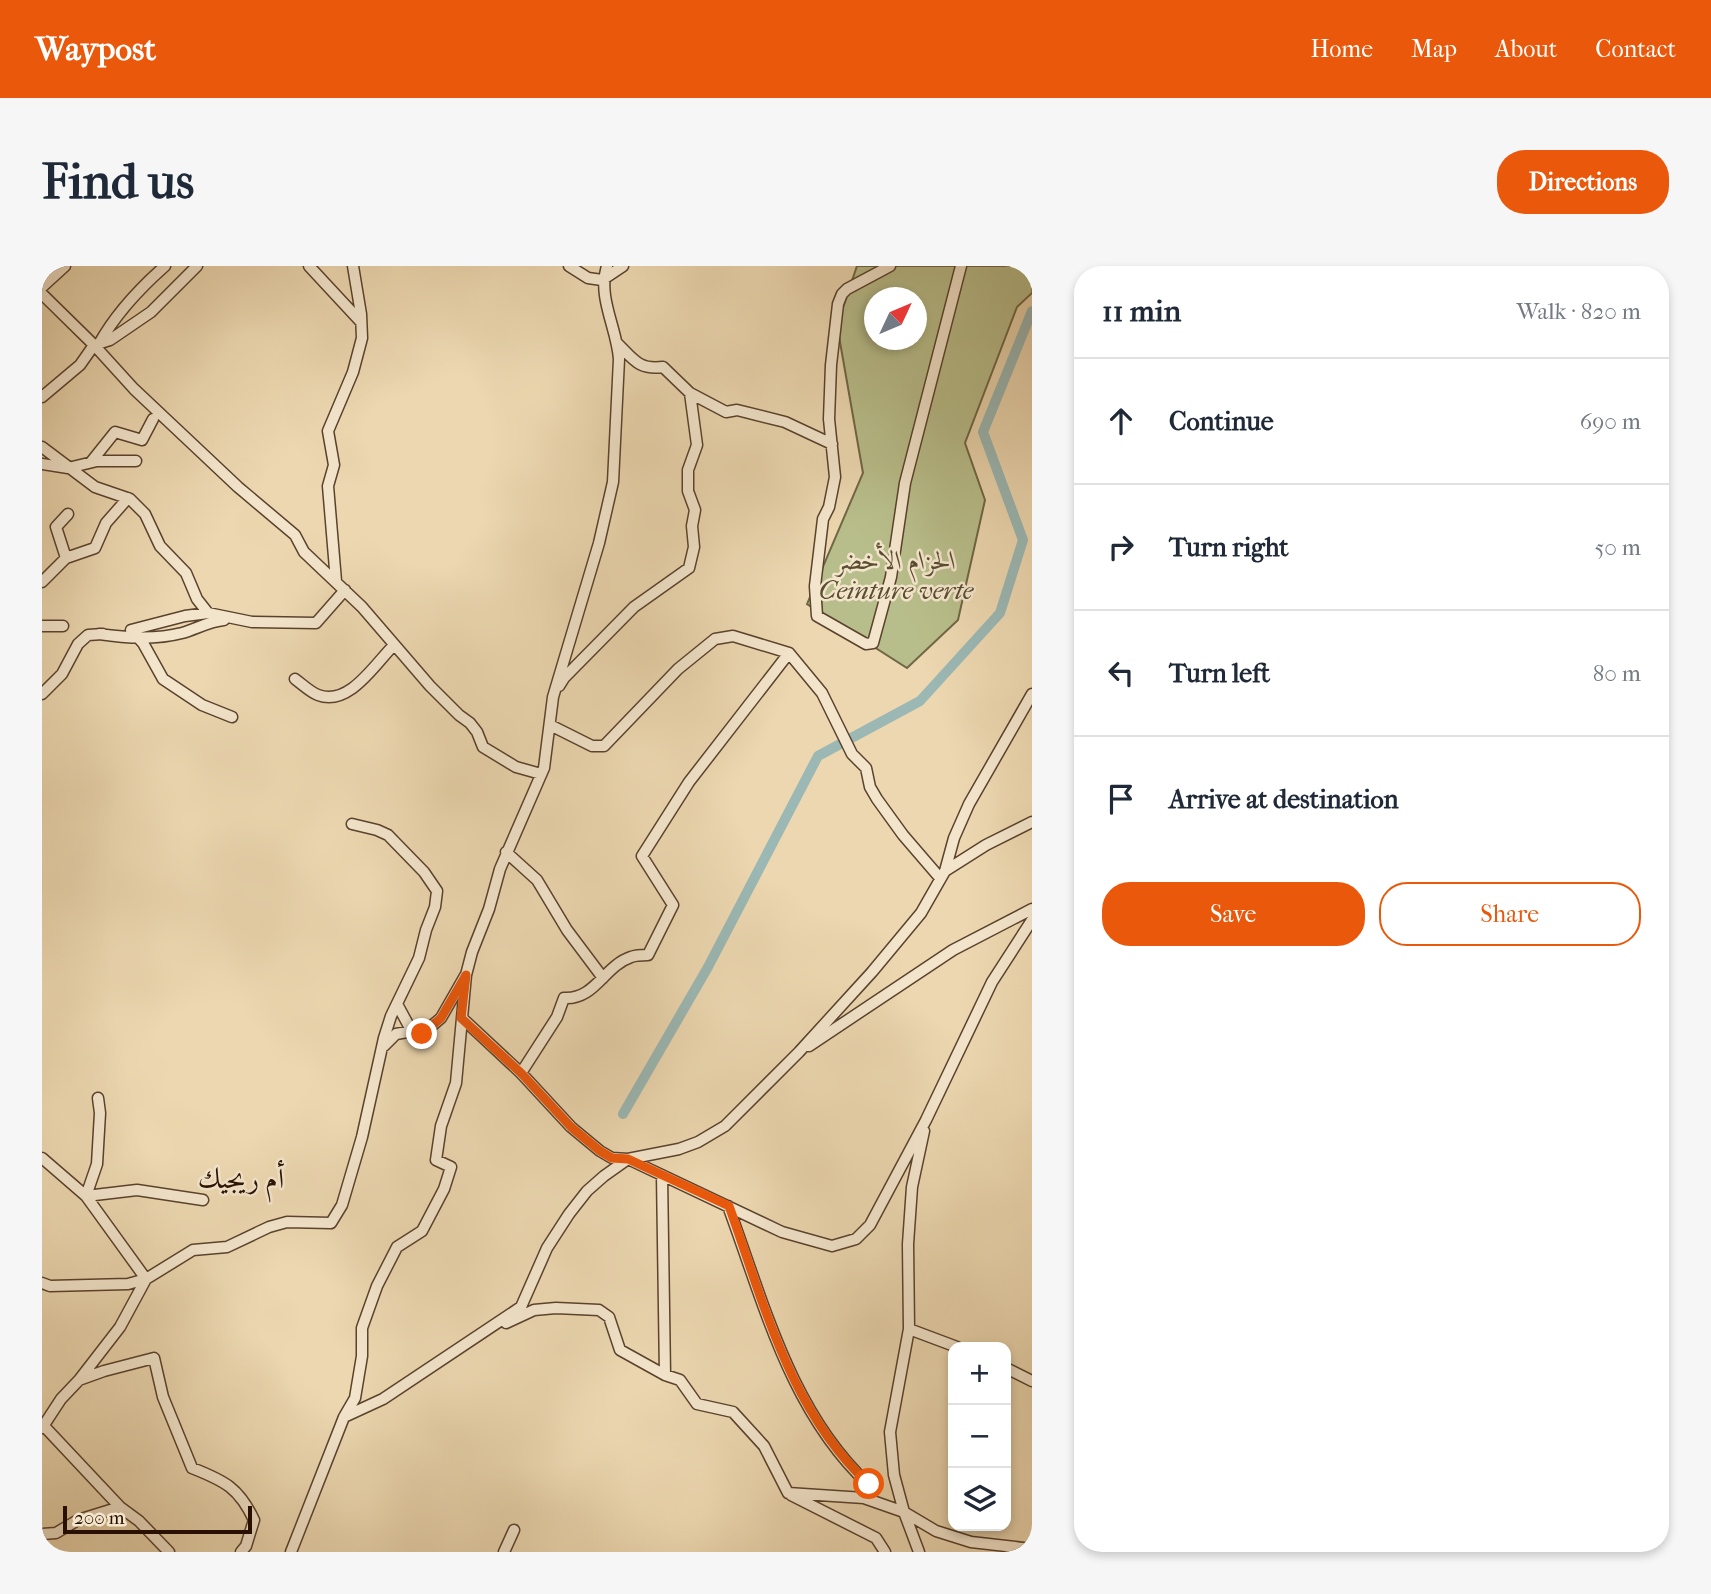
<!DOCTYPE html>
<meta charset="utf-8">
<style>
body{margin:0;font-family:"IM FELL French Canon",Amiri,serif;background:#f6f6f7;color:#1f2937}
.controls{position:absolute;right:21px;bottom:21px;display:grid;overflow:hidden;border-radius:14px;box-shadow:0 4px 10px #0003}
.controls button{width:63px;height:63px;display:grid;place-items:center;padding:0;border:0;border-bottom:2px solid #e0e1e3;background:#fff;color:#1f2937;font:35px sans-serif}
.compass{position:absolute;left:822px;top:21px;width:63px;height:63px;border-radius:50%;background:#fff;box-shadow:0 4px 10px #0003;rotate:46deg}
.scale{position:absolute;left:21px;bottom:18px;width:189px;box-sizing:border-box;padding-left:7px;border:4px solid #291001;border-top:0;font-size:19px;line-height:24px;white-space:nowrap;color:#291001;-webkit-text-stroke:5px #f3e5cc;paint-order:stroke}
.stop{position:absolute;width:21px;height:21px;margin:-16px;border:5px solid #ea580c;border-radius:50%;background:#fff}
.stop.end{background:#ea580c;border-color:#fff;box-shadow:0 2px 7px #0008}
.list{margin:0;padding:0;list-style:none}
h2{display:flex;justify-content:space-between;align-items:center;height:91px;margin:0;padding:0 28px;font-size:30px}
h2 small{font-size:23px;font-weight:400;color:#747a83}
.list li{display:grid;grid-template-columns:46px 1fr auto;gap:21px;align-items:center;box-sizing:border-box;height:126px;padding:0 28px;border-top:2px solid #e0e1e3}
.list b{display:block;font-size:26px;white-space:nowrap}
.list em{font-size:23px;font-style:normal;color:#747a83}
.actions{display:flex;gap:14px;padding:21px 28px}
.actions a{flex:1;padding:16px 0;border:2px solid #ea580c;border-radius:28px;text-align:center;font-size:24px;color:#ea580c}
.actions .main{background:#ea580c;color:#fff}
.icon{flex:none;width:38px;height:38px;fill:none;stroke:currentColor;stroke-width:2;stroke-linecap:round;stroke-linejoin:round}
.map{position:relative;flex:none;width:990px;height:1286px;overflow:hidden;border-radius:28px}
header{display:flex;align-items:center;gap:42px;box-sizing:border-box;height:98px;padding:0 35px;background:#ea580c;color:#fff}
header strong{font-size:33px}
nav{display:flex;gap:38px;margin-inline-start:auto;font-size:24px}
.intro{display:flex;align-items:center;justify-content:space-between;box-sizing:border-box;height:168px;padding:0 42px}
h1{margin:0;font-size:49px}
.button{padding:18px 32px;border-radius:28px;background:#ea580c;color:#fff;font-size:24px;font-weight:700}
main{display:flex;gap:42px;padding:0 42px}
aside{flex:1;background:#fff;border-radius:28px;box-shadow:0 4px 10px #0003}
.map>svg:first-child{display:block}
</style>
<header>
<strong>Waypost</strong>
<nav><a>Home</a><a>Map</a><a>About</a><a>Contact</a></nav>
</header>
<div class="intro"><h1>Find us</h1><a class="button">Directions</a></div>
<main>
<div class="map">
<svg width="990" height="1286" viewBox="0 0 990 1286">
<rect width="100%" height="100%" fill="#ecd7b0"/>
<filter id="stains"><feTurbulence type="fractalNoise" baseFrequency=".00286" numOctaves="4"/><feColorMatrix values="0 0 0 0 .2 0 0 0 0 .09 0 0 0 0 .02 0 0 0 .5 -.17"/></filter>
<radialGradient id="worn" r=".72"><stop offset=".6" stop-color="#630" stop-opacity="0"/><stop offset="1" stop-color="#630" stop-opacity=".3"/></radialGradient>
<path fill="#b8be8b" stroke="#706746" stroke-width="2" fill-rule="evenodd" d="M815 0H990V27L975 41 923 177 943 234 916 354 865 402 765 338 821 207 795 59ZM832 32H874V74H832Z"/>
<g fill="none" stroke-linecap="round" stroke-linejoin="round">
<path stroke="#9bb8b4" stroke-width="10" d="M581 848 666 701 776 490 878 435 958 347 981 274 941 166 990 45"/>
<g stroke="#5a422d" stroke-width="13">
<path id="minor" d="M267 0 319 56
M527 0 546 12 560 14 581 0
M848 0 805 23 800 28 796 38 789 99 787 153 793 211 787 241 781 253 773 320 775 350 824 378 831 377 849 311 863 217 919 0
M0 21 23 0
M0 28 52 79 92 123 196 221 253 269 262 286 320 341 388 420 417 449 428 457 435 466 441 481 474 501 499 508
M57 78C74 47 97 23 123 0
M576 78C592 94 597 104 621 101L648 127 684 146 695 144 743 156 790 178
M0 131 38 99 52 79 68 74 109 46 155 0
M0 181 53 221 88 233 103 248 118 280 144 307 155 333 166 347
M49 196 73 166 100 174 111 153
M0 198 26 202 55 195H94
M26 248 14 261 24 292 53 282 64 257 86 232
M294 315 286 220 292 199 286 165 311 106 320 72 319 48 311 0
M0 316 24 292 28 290
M0 360H21
M57 368C85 372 113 374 140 367 154 363 168 355 182 354
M253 413C260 418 268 426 276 429 307 441 333 398 352 379
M517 420 522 412 592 341 647 302 652 281 650 260 653 244 646 225V204L655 179 648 127
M0 428 20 408 36 378 46 369 61 368
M190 451 160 439 121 413 101 377 89 364 143 350 166 347 210 356 274 357 303 324
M508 459 550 480H562L636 403 673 373 691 370 747 387 780 427 810 488 824 502 828 521 835 533 861 569 898 612
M464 586 495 614 525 664 561 712
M903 605 944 579 990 556
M355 738 368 762 380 768 399 752 423 710
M420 752 479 807 529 861 558 885 570 892 586 893 740 966 790 980 814 973 828 959 884 854 950 716 990 654
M342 780 354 768 371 765
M767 780 911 684 990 643
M479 807 515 751 522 732C553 734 562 700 589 691 594 689 601 689 606 689L631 639 600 590 647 516 747 387
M56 832 58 847 55 898 44 930 95 924 161 934
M0 892 44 930 104 1013 151 984 185 981 227 961 245 956 289 957 300 939 320 871 342 772 349 750 377 692 384 664 393 641 395 625 382 606 346 569 335 564 310 558
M620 909 623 1109
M686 940C722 1037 748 1145 826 1218L822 1232
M0 1017 8 1020 86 1018 104 1013
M464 1057 492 1044 514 1042 557 1044 567 1051 578 1084 623 1109 638 1114 655 1138 691 1146 722 1180 746 1227 822 1232 862 1246 894 1265 929 1276 990 1283
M867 1063 915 1081
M964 1102 990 1115
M37 1114 62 1105 112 1092 121 1131 150 1202C183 1215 197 1222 212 1254L204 1280 199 1286
M302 1151 341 1133 479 1041 505 982 527 948 545 925 562 910 586 893 637 883 656 876 683 860 757 786 830 706 879 647 903 605 912 572 927 538 990 428
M0 1158 78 1241 97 1255 127 1286
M0 1162 19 1133 37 1114 78 1061 104 1013
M749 1229 834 1272 843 1286
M0 1268 14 1267 36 1254 78 1241
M249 1286 302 1151 313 1132 320 1090V1062L335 1020 355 981 380 965 402 923 409 901 394 894 399 860 414 817 424 709 430 686 447 643 458 603 502 502 511 431 557 277 571 216 577 93C575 62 555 31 565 0
M462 1286 472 1264
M877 1286 862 1246 852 1209 848 1166 867 1063 866 978 870 921 882 865"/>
</g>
<use href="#minor" stroke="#f3e5cc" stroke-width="10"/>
</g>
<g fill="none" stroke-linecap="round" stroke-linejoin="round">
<path stroke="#ea580c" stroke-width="9" d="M380 768 399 752 424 709 419 752 479 807 529 861 558 885 570 892 586 893 687 940C722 1037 748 1145 827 1218"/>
</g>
<g text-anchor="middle" stroke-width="5" stroke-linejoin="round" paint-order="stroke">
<g font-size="26" font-style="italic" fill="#5b4d31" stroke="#f3e5cc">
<text x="854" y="303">الحزام الأخضر<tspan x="854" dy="30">Ceinture verte</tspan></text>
</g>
<g font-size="28" fill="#291001" stroke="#f3e5cc">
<text x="199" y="922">أم ريجيك</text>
</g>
</g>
<rect width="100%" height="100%" filter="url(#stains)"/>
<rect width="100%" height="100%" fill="url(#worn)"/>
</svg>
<div class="controls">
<button>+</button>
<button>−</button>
<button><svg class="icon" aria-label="layers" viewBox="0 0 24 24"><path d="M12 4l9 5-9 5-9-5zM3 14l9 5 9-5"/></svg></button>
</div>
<svg class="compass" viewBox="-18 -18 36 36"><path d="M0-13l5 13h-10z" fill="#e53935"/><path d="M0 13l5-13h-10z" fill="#747a83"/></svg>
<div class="scale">200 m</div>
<div class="stop" style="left:827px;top:1218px"></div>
<div class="stop end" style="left:380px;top:768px"></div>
</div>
<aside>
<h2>11 min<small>Walk · 820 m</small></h2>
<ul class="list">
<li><svg class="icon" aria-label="ahead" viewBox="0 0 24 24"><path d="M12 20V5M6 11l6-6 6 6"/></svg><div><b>Continue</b></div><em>690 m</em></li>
<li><svg class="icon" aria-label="right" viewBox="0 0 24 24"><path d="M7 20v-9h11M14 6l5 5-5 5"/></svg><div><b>Turn right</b></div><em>50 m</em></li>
<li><svg class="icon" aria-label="left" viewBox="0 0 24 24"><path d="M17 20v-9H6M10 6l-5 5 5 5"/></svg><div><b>Turn left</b></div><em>80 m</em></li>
<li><svg class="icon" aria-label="arrive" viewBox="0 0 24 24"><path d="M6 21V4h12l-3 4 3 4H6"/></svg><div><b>Arrive at destination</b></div></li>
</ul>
<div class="actions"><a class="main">Save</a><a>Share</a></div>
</aside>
</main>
